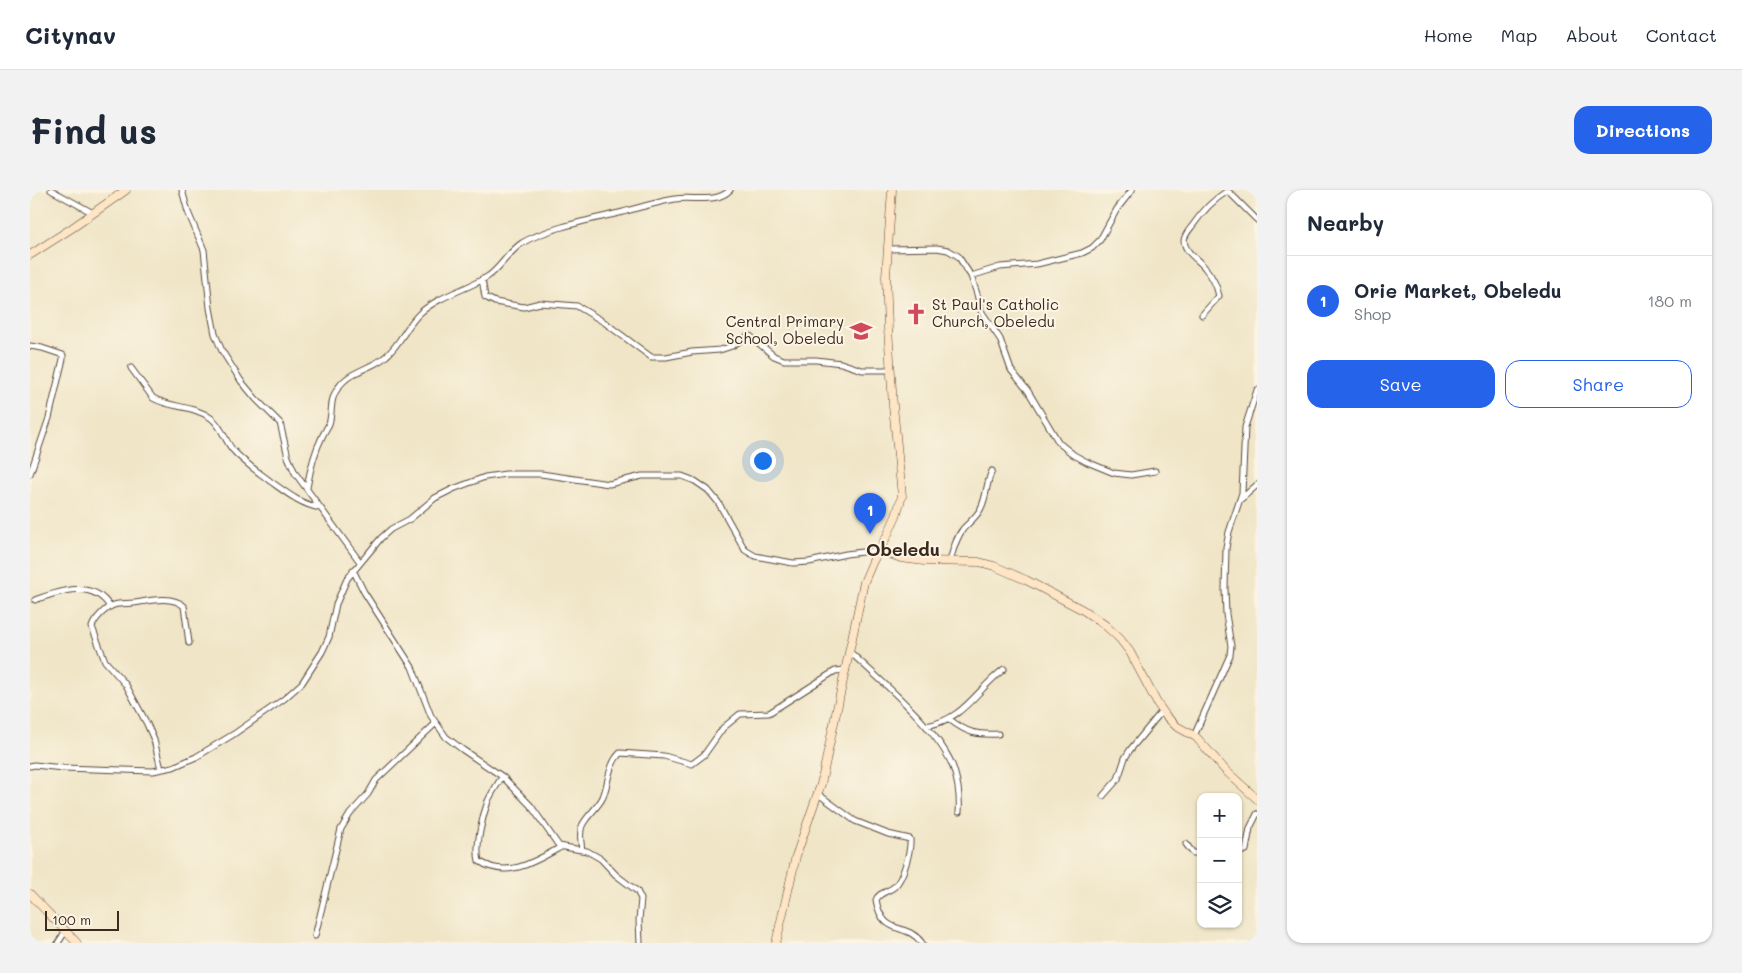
<!DOCTYPE html>
<meta charset="utf-8">
<style>
body{margin:0;font-family:Mali,sans-serif;background:#f2f2f3;color:#1f2937}
.controls{position:absolute;right:15px;bottom:15px;display:grid;overflow:hidden;border-radius:10px;box-shadow:0 1px 4px #0004}
.controls button{width:45px;height:45px;display:grid;place-items:center;padding:0;border:0;border-bottom:1px solid #e0e1e3;background:#fff;color:#1f2937;font:25px sans-serif}
.scale{position:absolute;left:15px;bottom:12px;width:74px;box-sizing:border-box;padding-left:5px;border:2px solid #3b2a1e;border-top:0;font-size:14px;line-height:18px;white-space:nowrap;color:#3b2a1e;-webkit-text-stroke:4px #fcf5e5;paint-order:stroke}
.you{position:absolute;left:732px;top:270px;width:18px;height:18px;margin:-12px;border:4px solid #fff;border-radius:50%;background:#1a73e8;box-shadow:0 0 0 8px #1a73e833}
.badge{display:grid;place-items:center;width:32px;height:32px;border-radius:50%;background:#2563eb;color:#fff;font-size:16px;font-weight:700}
.pin{position:absolute;translate:-50% -41px;filter:drop-shadow(0 1px 2px #0008)}
.pin::after{content:'';position:absolute;top:26px;width:18px;height:15px;background:inherit;clip-path:polygon(0 0,100% 0,50% 100%)}
.list{margin:0;padding:0;list-style:none}
h2{display:flex;justify-content:space-between;align-items:center;height:65px;margin:0;padding:0 20px;font-size:21px}
h2 small{font-size:16px;font-weight:400;color:#747a83}
.list li{display:grid;grid-template-columns:32px 1fr auto;gap:15px;align-items:center;box-sizing:border-box;height:90px;padding:0 20px;border-top:1px solid #e0e1e3}
.list b{display:block;font-size:19px;white-space:nowrap}
.list p{margin:0;font-size:16px;white-space:nowrap;color:#747a83}
.list em{font-size:16px;font-style:normal;color:#747a83}
.actions{display:flex;gap:10px;padding:15px 20px}
.actions a{flex:1;padding:11px 0;border:1px solid #2563eb;border-radius:15px;text-align:center;font-size:18px;color:#2563eb}
.actions .main{background:#2563eb;color:#fff}
.icon{flex:none;width:28px;height:28px;fill:none;stroke:currentColor;stroke-width:2;stroke-linecap:round;stroke-linejoin:round}
.map{position:relative;flex:none;width:1227px;height:753px;overflow:hidden;border-radius:15px}
header{display:flex;align-items:center;gap:30px;box-sizing:border-box;height:70px;padding:0 25px;background:#fff;border-bottom:1px solid #e0e1e3}
header strong{font-size:24px}
nav{display:flex;gap:28px;margin-inline-start:auto;font-size:18px}
.intro{display:flex;align-items:center;justify-content:space-between;box-sizing:border-box;height:120px;padding:0 30px}
h1{margin:0;font-size:35px}
.button{padding:12px 22px;border-radius:15px;background:#2563eb;color:#fff;font-size:18px;font-weight:700}
main{display:flex;gap:30px;padding:0 30px}
aside{flex:1;background:#fff;border-radius:15px;box-shadow:0 1px 4px #0004}
.map>svg:first-child{display:block}
</style>
<header>
<strong>Citynav</strong>
<nav><a>Home</a><a>Map</a><a>About</a><a>Contact</a></nav>
</header>
<div class="intro"><h1>Find us</h1><a class="button">Directions</a></div>
<main>
<div class="map">
<svg width="1227" height="753" viewBox="0 0 1227 753">
<rect width="100%" height="100%" fill="#fcf5e5"/>
<filter id="ink" filterUnits="userSpaceOnUse"><feTurbulence type="fractalNoise" baseFrequency=".02" numOctaves="2"/><feDisplacementMap in="SourceGraphic" scale="10" xChannelSelector="R" yChannelSelector="G"/><feConvolveMatrix kernelMatrix="1 2 1 2 8 2 1 2 1" color-interpolation-filters="sRGB"/></filter>
<filter id="wash" filterUnits="userSpaceOnUse"><feTurbulence type="fractalNoise" baseFrequency=".0096" numOctaves="4" result="noise"/><feDisplacementMap in="SourceGraphic" scale="20" xChannelSelector="R" yChannelSelector="G"/><feGaussianBlur stdDeviation="1.12" result="paint"/><feColorMatrix in="noise" values="0 0 0 0 0 0 0 0 0 0 0 0 0 0 0 0 0 1.4 0 .05"/><feComposite in="paint" operator="in"/></filter>
<g filter="url(#wash)">
<rect width="100%" height="100%" fill="#f0e5c7"/>
</g>
<g filter="url(#ink)">
<g fill="none" stroke-linecap="round" stroke-linejoin="round">
<g stroke="#564637" stroke-width="7">
<path id="street" d="M21 0 63 23
M152 0 158 22 174 60 180 118 185 144 192 161 211 191 226 209 250 233 258 267 265 283 330 372
M858 59 907 58 918 60 928 66 941 86 947 104 951 121 970 149 981 180 998 201 1029 253 1044 265 1057 272 1084 283 1101 285 1125 281
M941 86 970 77 1007 74 1052 63 1062 58 1070 50 1087 19 1102 0
M452 89 455 107 465 112 494 117 510 113 547 116 574 132 621 167H636L662 162 690 160 702 156 716 147 720 146 744 166 754 170H786L811 173 832 180H861
M1172 125 1189 106C1187 96 1182 86 1175 78 1169 70 1155 63 1154 51 1154 45 1160 39 1163 35 1172 22 1183 10 1196 2H1199L1227 30
M0 156 12 158 33 165V169L19 228 0 284
M101 178 123 208C140 218 163 215 181 228 192 236 194 249 202 259 213 272 227 281 240 291 257 303 270 314 290 318
M277 298C280 280 284 263 292 247 294 242 297 238 299 234 303 221 299 210 308 198 319 181 341 179 355 167 370 155 376 136 390 123 409 106 435 100 457 87 470 79 477 63 492 53 517 38 564 29 593 22 610 17 628 12 645 9 662 6 686 14 700 0
M1211 309 1227 295
M920 371C923 360 926 348 933 339 939 332 947 327 951 318 957 306 956 293 962 281
M323 380 334 402 382 477 401 526 409 537 416 547 433 560 473 587 501 616 529 656 557 661 566 666 571 669 586 685 607 701 611 709 609 730 610 753
M5 410C30 401 63 389 80 417
M820 462C850 490 912 542 924 580 928 593 930 609 929 622
M919 529C937 543 946 545 968 544
M896 536C935 529 945 501 974 479
M1164 546 1200 465 1201 456 1196 424 1195 399 1196 358 1199 342 1212 303 1215 237 1227 200
M0 576 4 575 33 578 123 581 143 577 166 567 204 544 254 509 272 493 292 462 299 447 306 414 317 389 351 348 361 339 380 329 405 308 423 299 455 287 476 284H511L579 294 612 286H652L665 291 678 300 688 312 715 360 725 366 763 373 779 372 816 364 849 360
M131 579 124 550 117 534 96 495 75 471 62 437C64 430 76 417 84 415 90 413 98 414 104 413 119 411 141 405 154 416L159 453
M470 590C466 597 461 604 458 611 453 625 445 656 449 671 477 690 506 671 531 657
M788 604 825 631 858 644 880 649C881 660 873 690 864 697 858 702 849 702 846 710 853 748 876 731 892 753
M1073 606 1088 589 1095 568 1100 560 1132 521
M1156 654 1163 663H1171
M552 660C551 652 549 644 552 636 556 626 568 618 573 607 579 592 578 575 590 563L634 566 662 574 674 565 693 538 710 524 739 523 805 481 816 480
M1208 663 1216 660 1220 638 1227 624
M285 746 311 639 320 624 338 604 346 590 406 533
M28 753 35 742"/>
</g>
<g stroke="#564637" stroke-width="9">
<path id="secondary" d="M0 65 42 38 96 0
M849 360 871 368 894 371 949 372 964 376 996 390 1053 420 1075 435 1090 449 1100 462 1127 513 1136 526 1146 536 1166 547 1196 581 1227 609
M0 704 47 753
M746 753 766 666 791 594 834 392 843 371 857 346 866 326 872 306 863 216 858 138 856 86 862 0"/>
</g>
<use href="#street" stroke="#fff" stroke-width="5"/>
<use href="#secondary" stroke="#fde5c5" stroke-width="8"/>
</g>
</g>
<defs>
<g id="church-bare" transform="scale(1.725)"><path d="M-1.2-6h2.4v3.5h3.3v2.4h-3.3V6h-2.4V-.1h-3.3v-2.4h3.3Z" fill="#d1495b" stroke="#fcf5e5" stroke-width="2.5" paint-order="stroke"/></g>
<g id="school-bare" transform="scale(1.725)"><path d="M0-5L7-2L0 1L-7-2ZM-4 1L0 2.5L4 1V4Q0 6-4 4Z" fill="#d1495b" stroke="#fcf5e5" stroke-width="2.5" paint-order="stroke"/></g>
</defs>
<g fill-rule="evenodd">
<use href="#church-bare" x="886" y="124"/>
<use href="#school-bare" x="831" y="141"/>
</g>
<g text-anchor="middle" stroke-width="4" stroke-linejoin="round" paint-order="stroke">
<g font-size="15" fill="#3b2a1e" stroke="#fcf5e5" text-anchor="start">
<text x="902" y="120">St Paul's Catholic<tspan x="902" dy="17">Church, Obeledu</tspan></text>
<text x="814" y="137" text-anchor="end">Central Primary<tspan x="814" dy="17">School, Obeledu</tspan></text>
</g>
<g font-size="18" font-weight="bold" fill="#3b2a1e" stroke="#fcf5e5">
<text x="873" y="366">Obeledu</text>
</g>
</g>
</svg>
<div class="controls">
<button>+</button>
<button>−</button>
<button><svg class="icon" aria-label="layers" viewBox="0 0 24 24"><path d="M12 4l9 5-9 5-9-5zM3 14l9 5 9-5"/></svg></button>
</div>
<div class="scale">100 m</div>
<div class="you"></div>
<div class="pin badge" style="left:840px;top:344px">1</div>
</div>
<aside>
<h2>Nearby<small></small></h2>
<ul class="list">
<li><span class="badge">1</span><div><b>Orie Market, Obeledu</b><p>Shop</p></div><em>180 m</em></li>
</ul>
<div class="actions"><a class="main">Save</a><a>Share</a></div>
</aside>
</main>
